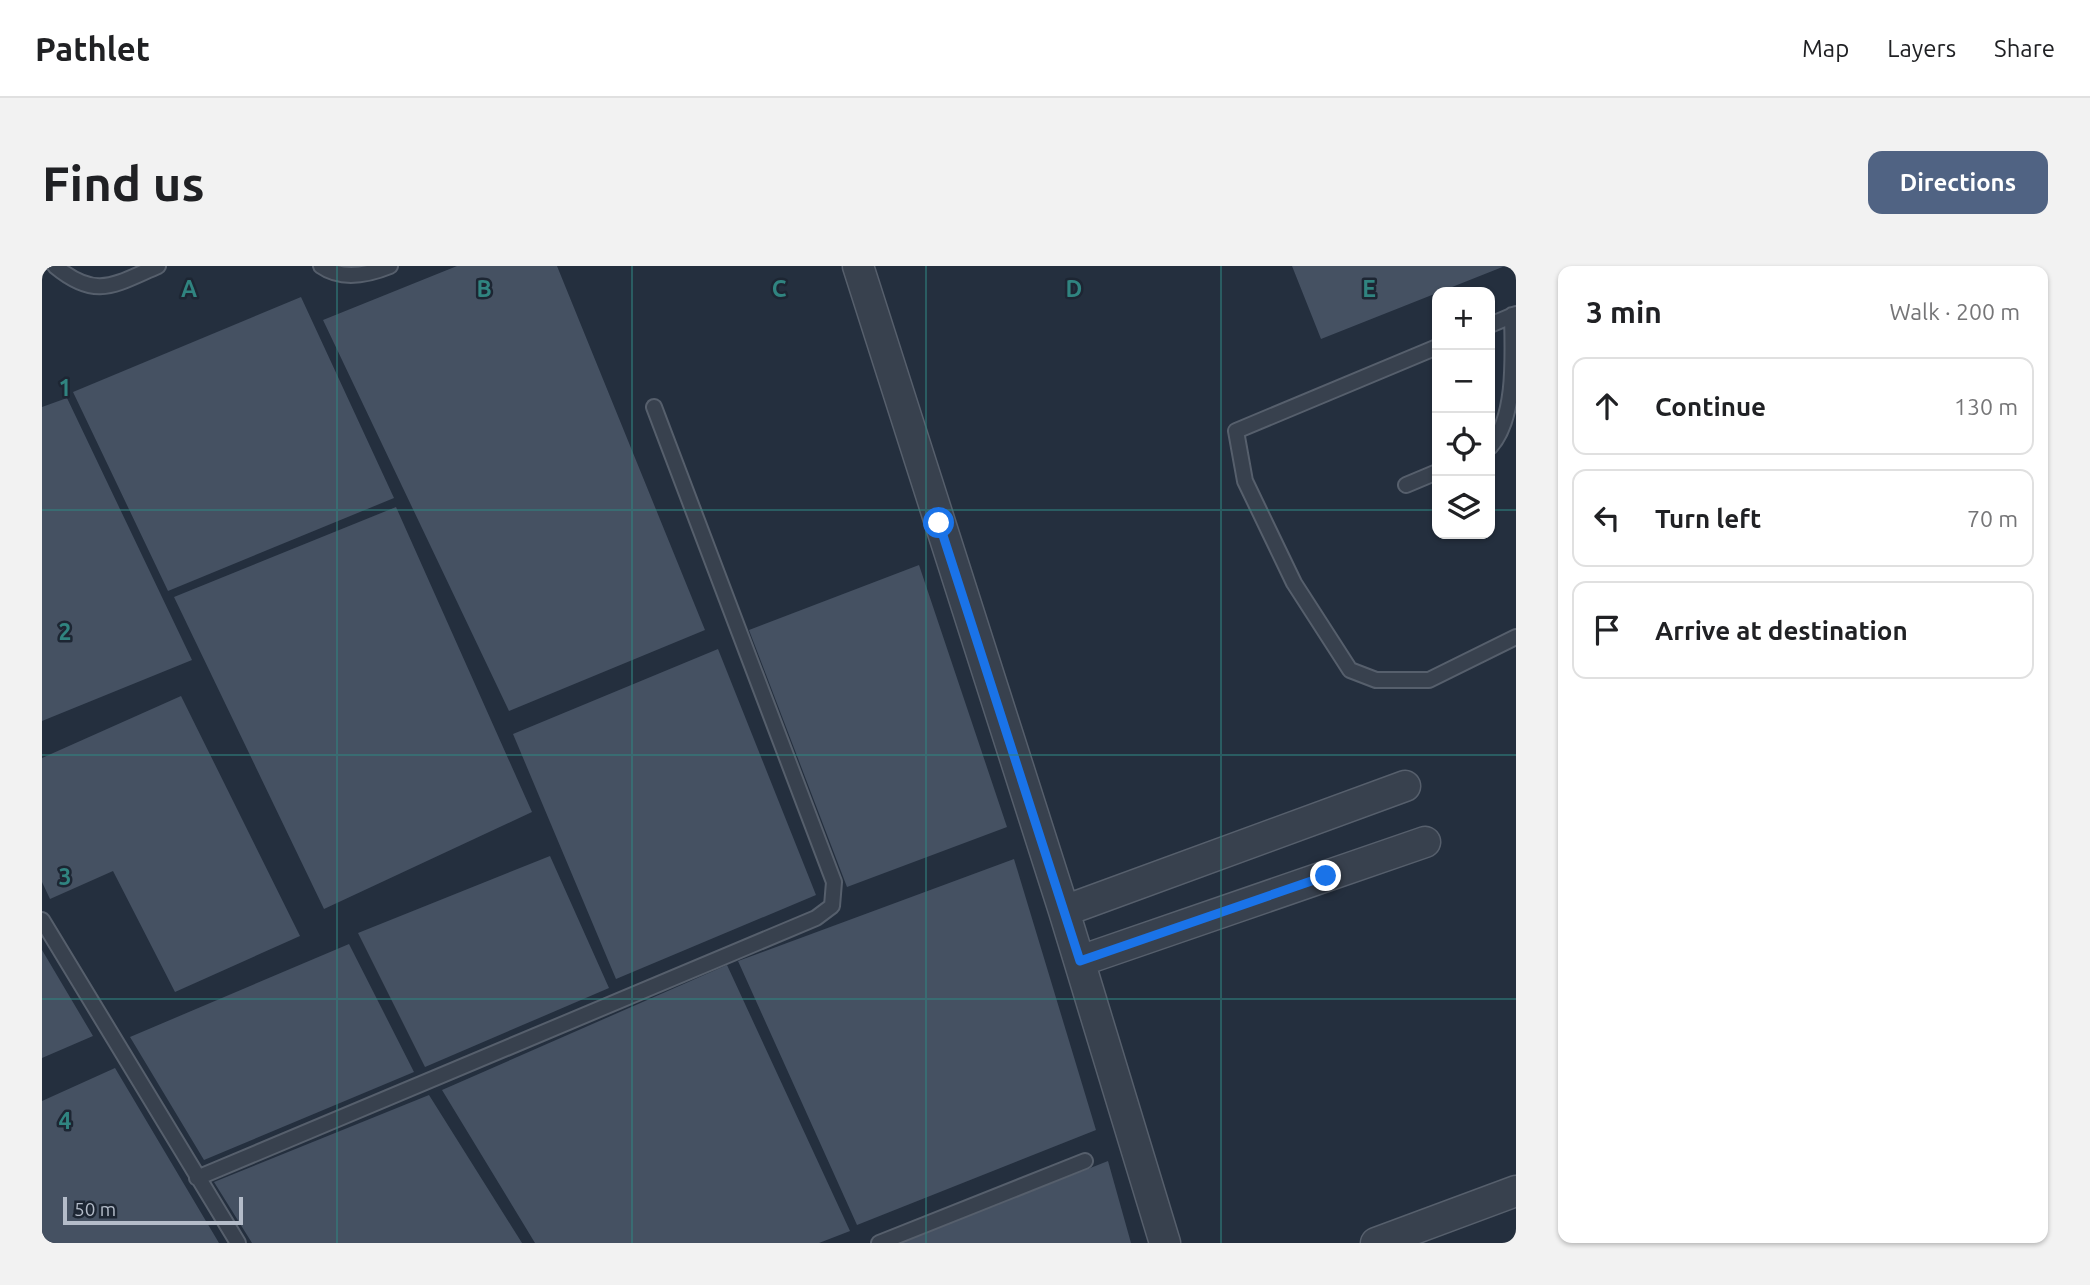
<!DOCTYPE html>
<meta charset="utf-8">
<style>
body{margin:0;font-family:Ubuntu,sans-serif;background:#f2f2f2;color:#202124}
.controls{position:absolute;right:21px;top:21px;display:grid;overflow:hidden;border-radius:14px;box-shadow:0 2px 5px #0004}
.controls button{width:63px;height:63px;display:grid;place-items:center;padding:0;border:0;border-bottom:2px solid #e0e0e0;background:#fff;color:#202124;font:35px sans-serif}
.scale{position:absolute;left:21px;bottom:18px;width:180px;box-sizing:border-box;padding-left:7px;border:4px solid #b4bcc9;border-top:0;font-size:19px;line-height:24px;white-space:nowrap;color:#b4bcc9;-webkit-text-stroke:5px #1d2633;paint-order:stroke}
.stop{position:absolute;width:21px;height:21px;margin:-16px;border:5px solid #1a73e8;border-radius:50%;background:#fff}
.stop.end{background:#1a73e8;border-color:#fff;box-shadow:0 2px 7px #0008}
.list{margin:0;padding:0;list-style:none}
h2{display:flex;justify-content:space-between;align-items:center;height:91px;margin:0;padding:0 28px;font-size:30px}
h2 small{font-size:23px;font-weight:400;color:#757577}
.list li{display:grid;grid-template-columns:46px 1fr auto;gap:21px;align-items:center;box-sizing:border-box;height:98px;margin:0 14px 14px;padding:0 14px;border:2px solid #e0e0e0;border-radius:14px}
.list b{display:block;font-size:26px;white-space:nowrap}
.list em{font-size:23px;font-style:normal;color:#757577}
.icon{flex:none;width:38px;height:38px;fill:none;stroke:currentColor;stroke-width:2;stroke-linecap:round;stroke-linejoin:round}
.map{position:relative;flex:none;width:1474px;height:977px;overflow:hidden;border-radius:14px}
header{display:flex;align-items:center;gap:42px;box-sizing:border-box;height:98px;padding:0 35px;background:#fff;border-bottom:2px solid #e0e0e0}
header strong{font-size:33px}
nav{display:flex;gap:38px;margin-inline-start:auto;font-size:24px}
.intro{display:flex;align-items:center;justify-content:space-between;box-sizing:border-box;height:168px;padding:0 42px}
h1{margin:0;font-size:49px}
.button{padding:18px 32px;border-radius:14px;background:#506383;color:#fff;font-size:24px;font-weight:700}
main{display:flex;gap:42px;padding:0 42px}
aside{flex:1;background:#fff;border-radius:14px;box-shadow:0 2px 5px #0004}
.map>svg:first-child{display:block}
</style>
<header>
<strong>Pathlet</strong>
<nav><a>Map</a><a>Layers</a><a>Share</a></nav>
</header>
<div class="intro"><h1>Find us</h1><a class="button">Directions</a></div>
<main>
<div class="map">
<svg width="1474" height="977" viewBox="0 0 1474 977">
<rect width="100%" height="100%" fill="#242f3e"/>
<path fill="#455162" d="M415 0H515L663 364 467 445 281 54Z
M1250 0H1463L1279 73Z
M259 31 352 232 126 325 31 126Z
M25 132 150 394 0 455V141Z
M354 241 490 546 282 643 132 331Z
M877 299 965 561 805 621 707 364Z
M676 383 774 629 574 713 471 468Z
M139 430 258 670 133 726 71 605 8 633 0 616V492Z
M508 590 567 722 383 801 316 667Z
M972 593 1054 864 815 959 696 695Z
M307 678 372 806 162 894 88 771Z
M0 684 51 770 0 792Z
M685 699 808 965 777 977H493L400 824Z
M73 802 177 977H0V835Z
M387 829 480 977H210L172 916Z
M1066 895 1089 977H858Z"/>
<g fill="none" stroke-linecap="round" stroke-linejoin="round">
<g stroke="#565f6c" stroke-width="18">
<path id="lane" d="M13 0C54 34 72 19 116 0
M279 0C299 14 326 9 348 0
M1448 59 1474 48
M1395 81 1194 165 1203 215 1252 317 1308 404 1334 414H1387L1474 371
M1448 181C1474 152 1471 92 1470 49
M1364 219 1395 206
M0 654 196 977
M155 912 774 652 790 640 792 616 612 141
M837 977 1043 895"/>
</g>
<g stroke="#565f6c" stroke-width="33">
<path id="street" d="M816 0 1022 645 1123 977
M1022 645 1363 520
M1038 695 1383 576
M1334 977 1474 925"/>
</g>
<use href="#lane" stroke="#38414e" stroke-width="14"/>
<use href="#street" stroke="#38414e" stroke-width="30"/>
</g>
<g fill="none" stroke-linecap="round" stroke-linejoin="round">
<path stroke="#1a73e8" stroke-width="9" d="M897 257 1038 695 1284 610"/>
</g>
<path fill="none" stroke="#308480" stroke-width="2" stroke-opacity="0.55" d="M295 0V977M590 0V977M884 0V977M1179 0V977M0 244H1395M1448 244H1474M0 489H1474M0 733H1474"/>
<g font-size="23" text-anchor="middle" font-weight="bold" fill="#308480" stroke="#1d2633" stroke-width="5" stroke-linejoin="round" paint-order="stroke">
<text x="147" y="31">A</text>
<text x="442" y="31">B</text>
<text x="737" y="31">C</text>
<text x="1032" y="31">D</text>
<text x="1327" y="31">E</text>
<text x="23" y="130">1</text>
<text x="23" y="374">2</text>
<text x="23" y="619">3</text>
<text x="23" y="863">4</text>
</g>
</svg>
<div class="controls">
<button>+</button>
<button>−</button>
<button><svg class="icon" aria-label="locate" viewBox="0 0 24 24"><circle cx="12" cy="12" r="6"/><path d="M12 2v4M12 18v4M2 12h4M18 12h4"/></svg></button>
<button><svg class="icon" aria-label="layers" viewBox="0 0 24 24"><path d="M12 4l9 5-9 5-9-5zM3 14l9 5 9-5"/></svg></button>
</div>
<div class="scale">50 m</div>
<div class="stop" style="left:897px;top:257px"></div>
<div class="stop end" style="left:1284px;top:610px"></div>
</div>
<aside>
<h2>3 min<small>Walk · 200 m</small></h2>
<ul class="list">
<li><svg class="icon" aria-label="ahead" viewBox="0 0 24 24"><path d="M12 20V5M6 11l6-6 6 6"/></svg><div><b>Continue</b></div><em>130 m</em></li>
<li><svg class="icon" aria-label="left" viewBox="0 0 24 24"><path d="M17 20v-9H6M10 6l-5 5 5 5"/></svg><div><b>Turn left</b></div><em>70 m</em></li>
<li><svg class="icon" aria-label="arrive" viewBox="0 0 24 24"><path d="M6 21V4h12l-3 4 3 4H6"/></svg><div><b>Arrive at destination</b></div></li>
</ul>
</aside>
</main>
